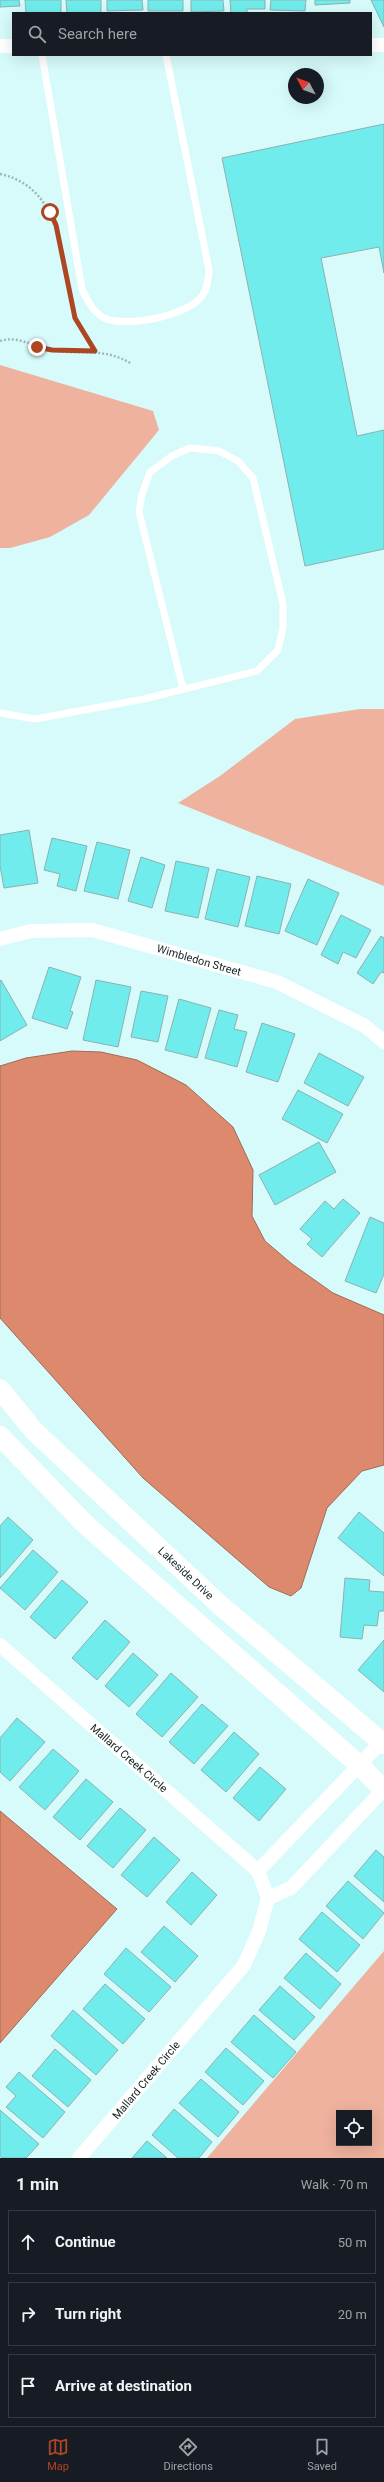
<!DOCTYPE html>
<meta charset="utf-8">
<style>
body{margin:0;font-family:Roboto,sans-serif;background:#20242c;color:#f1f3f6}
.controls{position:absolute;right:12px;bottom:12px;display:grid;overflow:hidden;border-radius:0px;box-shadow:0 4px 16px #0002}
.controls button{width:36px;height:36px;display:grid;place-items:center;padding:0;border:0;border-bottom:1px solid #363941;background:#171b24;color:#f1f3f6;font:20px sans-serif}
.compass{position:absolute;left:288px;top:68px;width:36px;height:36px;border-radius:50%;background:#171b24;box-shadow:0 4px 16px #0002;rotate:311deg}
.stop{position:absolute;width:12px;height:12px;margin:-9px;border:3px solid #ad4622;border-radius:50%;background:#fff}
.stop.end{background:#ad4622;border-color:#fff;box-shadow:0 1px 4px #0008}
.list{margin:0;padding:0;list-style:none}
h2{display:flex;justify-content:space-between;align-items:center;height:52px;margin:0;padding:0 16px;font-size:17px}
h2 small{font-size:13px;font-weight:400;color:#9ea1a6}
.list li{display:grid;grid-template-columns:26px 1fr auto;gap:12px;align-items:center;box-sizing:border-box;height:64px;margin:0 8px 8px;padding:0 8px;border:1px solid #363941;border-radius:0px}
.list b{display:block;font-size:15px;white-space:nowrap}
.list em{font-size:13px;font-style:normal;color:#9ea1a6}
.icon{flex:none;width:22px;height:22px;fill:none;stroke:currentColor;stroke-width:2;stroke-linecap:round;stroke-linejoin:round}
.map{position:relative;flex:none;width:384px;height:2158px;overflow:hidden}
.search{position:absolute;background:#171b24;box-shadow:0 4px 16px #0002;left:12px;right:12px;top:12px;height:44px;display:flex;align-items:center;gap:10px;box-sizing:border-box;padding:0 14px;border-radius:0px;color:#9ea1a6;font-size:15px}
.sheet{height:268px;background:#171b24}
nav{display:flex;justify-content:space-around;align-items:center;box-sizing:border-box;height:56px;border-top:1px solid #363941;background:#171b24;font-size:11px;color:#9ea1a6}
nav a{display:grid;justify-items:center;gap:2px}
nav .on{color:#ad4622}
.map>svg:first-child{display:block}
</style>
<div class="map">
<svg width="384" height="2158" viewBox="0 0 384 2158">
<rect width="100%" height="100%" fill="#d7fbfa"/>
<path fill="#eeb29e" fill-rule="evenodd" d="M0 365 153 411 159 430 89 515 50 537 10 548H0Z
M360 709H384V886L178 803 220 776 295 719Z
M384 1951V2158H207ZM339 2113H369V2143H339Z"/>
<path fill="#dd896e" stroke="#a16a57" d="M72 1051 101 1052 137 1060 186 1085 233 1127 253 1170 252 1216 265 1241 292 1264 333 1293 384 1315V1465L362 1471 327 1508 301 1588 291 1596 269 1587 143 1478 0 1318V1066L26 1058Z
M0 1811 117 1909 0 2043Z"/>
<path fill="#70ecec" stroke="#8eb0b0" d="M0 0H19L20 6 0 7Z
M25 0H61V13H26Z
M66 0H101V13H67Z
M107 0H142L143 10 107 11Z
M148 0H183V11H148Z
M191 0H223L224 11 191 12Z
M230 0H265V9H247V13H231Z
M271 0H306L305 11 270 10Z
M315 0H350V3L315 5Z
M371 0H384V27Z
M384 124V273L379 247 321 258 357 436 384 430V549L305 566 222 158Z
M29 830 38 883 4 888 0 866V835Z
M52 838 87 846 76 891 57 886 60 874 44 870Z
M97 842 130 850 118 899 84 891Z
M141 857 165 865 152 908 128 901Z
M176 861 209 868 198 918 165 911Z
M217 869 250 877 238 927 205 919Z
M257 876 291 884 279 934 245 926Z
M308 879 339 893 317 945 285 931Z
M341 915 371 930 356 958 343 952 338 964 321 955Z
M381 936 384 938V973L381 972 373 984 357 973Z
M49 967 81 977 70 1011 73 1012 67 1029 32 1018Z
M1 980 27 1025 0 1041V981Z
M96 980 131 987 118 1047 83 1040Z
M141 991 168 996 158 1042 131 1037Z
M179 999 211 1008 197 1058 165 1050Z
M219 1010 238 1015 234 1029 247 1032 237 1067 205 1058Z
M262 1023 295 1034 278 1082 246 1072Z
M319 1053 364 1077 348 1106 304 1083Z
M298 1090 343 1114 327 1143 282 1119Z
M319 1142 336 1172 275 1205 259 1175Z
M343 1199 360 1213 322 1257 307 1244 312 1239 300 1229 325 1201 334 1209Z
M370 1217 384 1223V1274L376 1293 345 1281Z
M359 1512 384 1533V1576L338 1538Z
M8 1517 33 1540 0 1578V1526Z
M33 1550 58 1572 25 1610 0 1588Z
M345 1578 370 1580 369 1591 384 1592V1611H379L377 1626 364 1625 362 1639 340 1637Z
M62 1580 88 1602 55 1639 30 1617Z
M105 1620 130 1642 97 1680 72 1658Z
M384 1640V1692L358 1670Z
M133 1653 158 1675 129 1707 105 1686Z
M171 1673 198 1697 162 1737 136 1714Z
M202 1704 228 1726 194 1764 169 1742Z
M17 1718 45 1742 10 1781 0 1772V1738Z
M234 1732 259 1754 226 1792 201 1770Z
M53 1749 79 1771 45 1810 19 1787Z
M260 1767 286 1789 259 1821 233 1798Z
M86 1779 113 1802 80 1840 53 1817Z
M120 1808 146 1830 113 1868 87 1846Z
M154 1837 180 1860 147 1897 121 1875Z
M376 1850 384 1857V1902L354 1876Z
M192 1872 217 1895 191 1925 166 1902Z
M348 1881 384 1913 363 1939 326 1906Z
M322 1912 360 1945 337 1972 299 1939Z
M164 1926 198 1956 175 1982 141 1952Z
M126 1948 171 1987 149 2012 104 1974Z
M306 1953 341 1984 320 2009 284 1978Z
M105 1984 145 2019 123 2044 83 2009Z
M280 1986 315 2017 294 2040 259 2010Z
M73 2010 118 2050 96 2075 51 2036Z
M254 2015 296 2052 273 2078 231 2042Z
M226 2048 264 2081 243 2105 205 2072Z
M55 2049 91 2080 68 2107 32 2076Z
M19 2072 65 2112 43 2138 6 2107 16 2096 6 2087Z
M201 2079 239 2112 218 2137 179 2103Z
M174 2109 212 2142 199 2158H178L152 2135Z
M0 2110 39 2144 26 2158H2L0 2156Z
M147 2141 167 2158H132Z"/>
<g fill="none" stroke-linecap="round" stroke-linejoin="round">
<path stroke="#9dbab9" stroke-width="2.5" stroke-dasharray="2 2" stroke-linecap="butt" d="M0 174C41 183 54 215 61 251
M71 297 75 318 95 351
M0 341C18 335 33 347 51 350 81 356 102 346 132 364"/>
<path stroke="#fff" stroke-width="7" d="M42 55 82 289C87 300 93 312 104 318 125 328 188 316 202 296 208 289 208 278 209 270L166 55
M0 713 35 719 144 699 257 671 278 650 283 628V604L253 478 238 461 219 451 190 448 172 456 150 472 142 494 139 512 183 689"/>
<path stroke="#fff" stroke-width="14" d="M371 45H384
M0 46H13
M0 939 31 931 92 930 277 982 365 1026 384 1042
M0 1645 258 1871 268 1898 259 1931 244 1965 79 2158
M258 1871 384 1739
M268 1898 291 1888 384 1789"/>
<path stroke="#fff" stroke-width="20" d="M0 1389 34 1431 221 1606 384 1744
M0 1436 85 1524 359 1765 384 1790"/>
</g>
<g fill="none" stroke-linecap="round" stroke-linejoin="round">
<path stroke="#ad4622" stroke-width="5" d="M37 347 52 350 95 351 75 318 56 225 50 212"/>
</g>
<g text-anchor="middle" stroke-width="3.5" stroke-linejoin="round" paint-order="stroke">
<g font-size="11" fill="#152222" stroke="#fff">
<text transform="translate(199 960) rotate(16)" y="4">Wimbledon Street</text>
<text transform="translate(186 1573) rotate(43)" y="4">Lakeside Drive</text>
<text transform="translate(129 1758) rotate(41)" y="4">Mallard Creek Circle</text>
<text transform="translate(146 2080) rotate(-50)" y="4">Mallard Creek Circle</text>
</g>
</g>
</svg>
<div class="controls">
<button><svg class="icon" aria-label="locate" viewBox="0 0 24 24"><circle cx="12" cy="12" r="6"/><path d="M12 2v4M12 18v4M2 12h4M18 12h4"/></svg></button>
</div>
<svg class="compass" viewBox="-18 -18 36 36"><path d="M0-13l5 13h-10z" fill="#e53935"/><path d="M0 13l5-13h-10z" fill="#9ea1a6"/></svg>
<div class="stop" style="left:50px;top:212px"></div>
<div class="stop end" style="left:37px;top:347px"></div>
<div class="search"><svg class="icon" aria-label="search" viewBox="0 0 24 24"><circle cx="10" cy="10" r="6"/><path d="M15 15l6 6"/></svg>Search here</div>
</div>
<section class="sheet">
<h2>1 min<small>Walk · 70 m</small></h2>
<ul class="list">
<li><svg class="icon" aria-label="ahead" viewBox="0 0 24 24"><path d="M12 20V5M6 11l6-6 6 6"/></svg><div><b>Continue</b></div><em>50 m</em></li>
<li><svg class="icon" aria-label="right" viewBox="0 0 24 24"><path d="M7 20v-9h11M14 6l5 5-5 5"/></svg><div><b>Turn right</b></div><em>20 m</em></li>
<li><svg class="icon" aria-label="arrive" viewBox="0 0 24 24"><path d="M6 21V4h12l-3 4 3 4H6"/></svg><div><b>Arrive at destination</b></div></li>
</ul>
</section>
<nav>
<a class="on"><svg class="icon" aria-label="map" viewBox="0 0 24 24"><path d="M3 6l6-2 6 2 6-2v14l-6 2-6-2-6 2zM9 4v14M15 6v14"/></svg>Map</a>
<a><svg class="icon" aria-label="directions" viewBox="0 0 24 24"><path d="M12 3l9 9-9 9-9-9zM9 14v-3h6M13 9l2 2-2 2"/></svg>Directions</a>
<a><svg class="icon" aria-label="saved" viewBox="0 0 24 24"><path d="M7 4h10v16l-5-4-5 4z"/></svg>Saved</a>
</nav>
